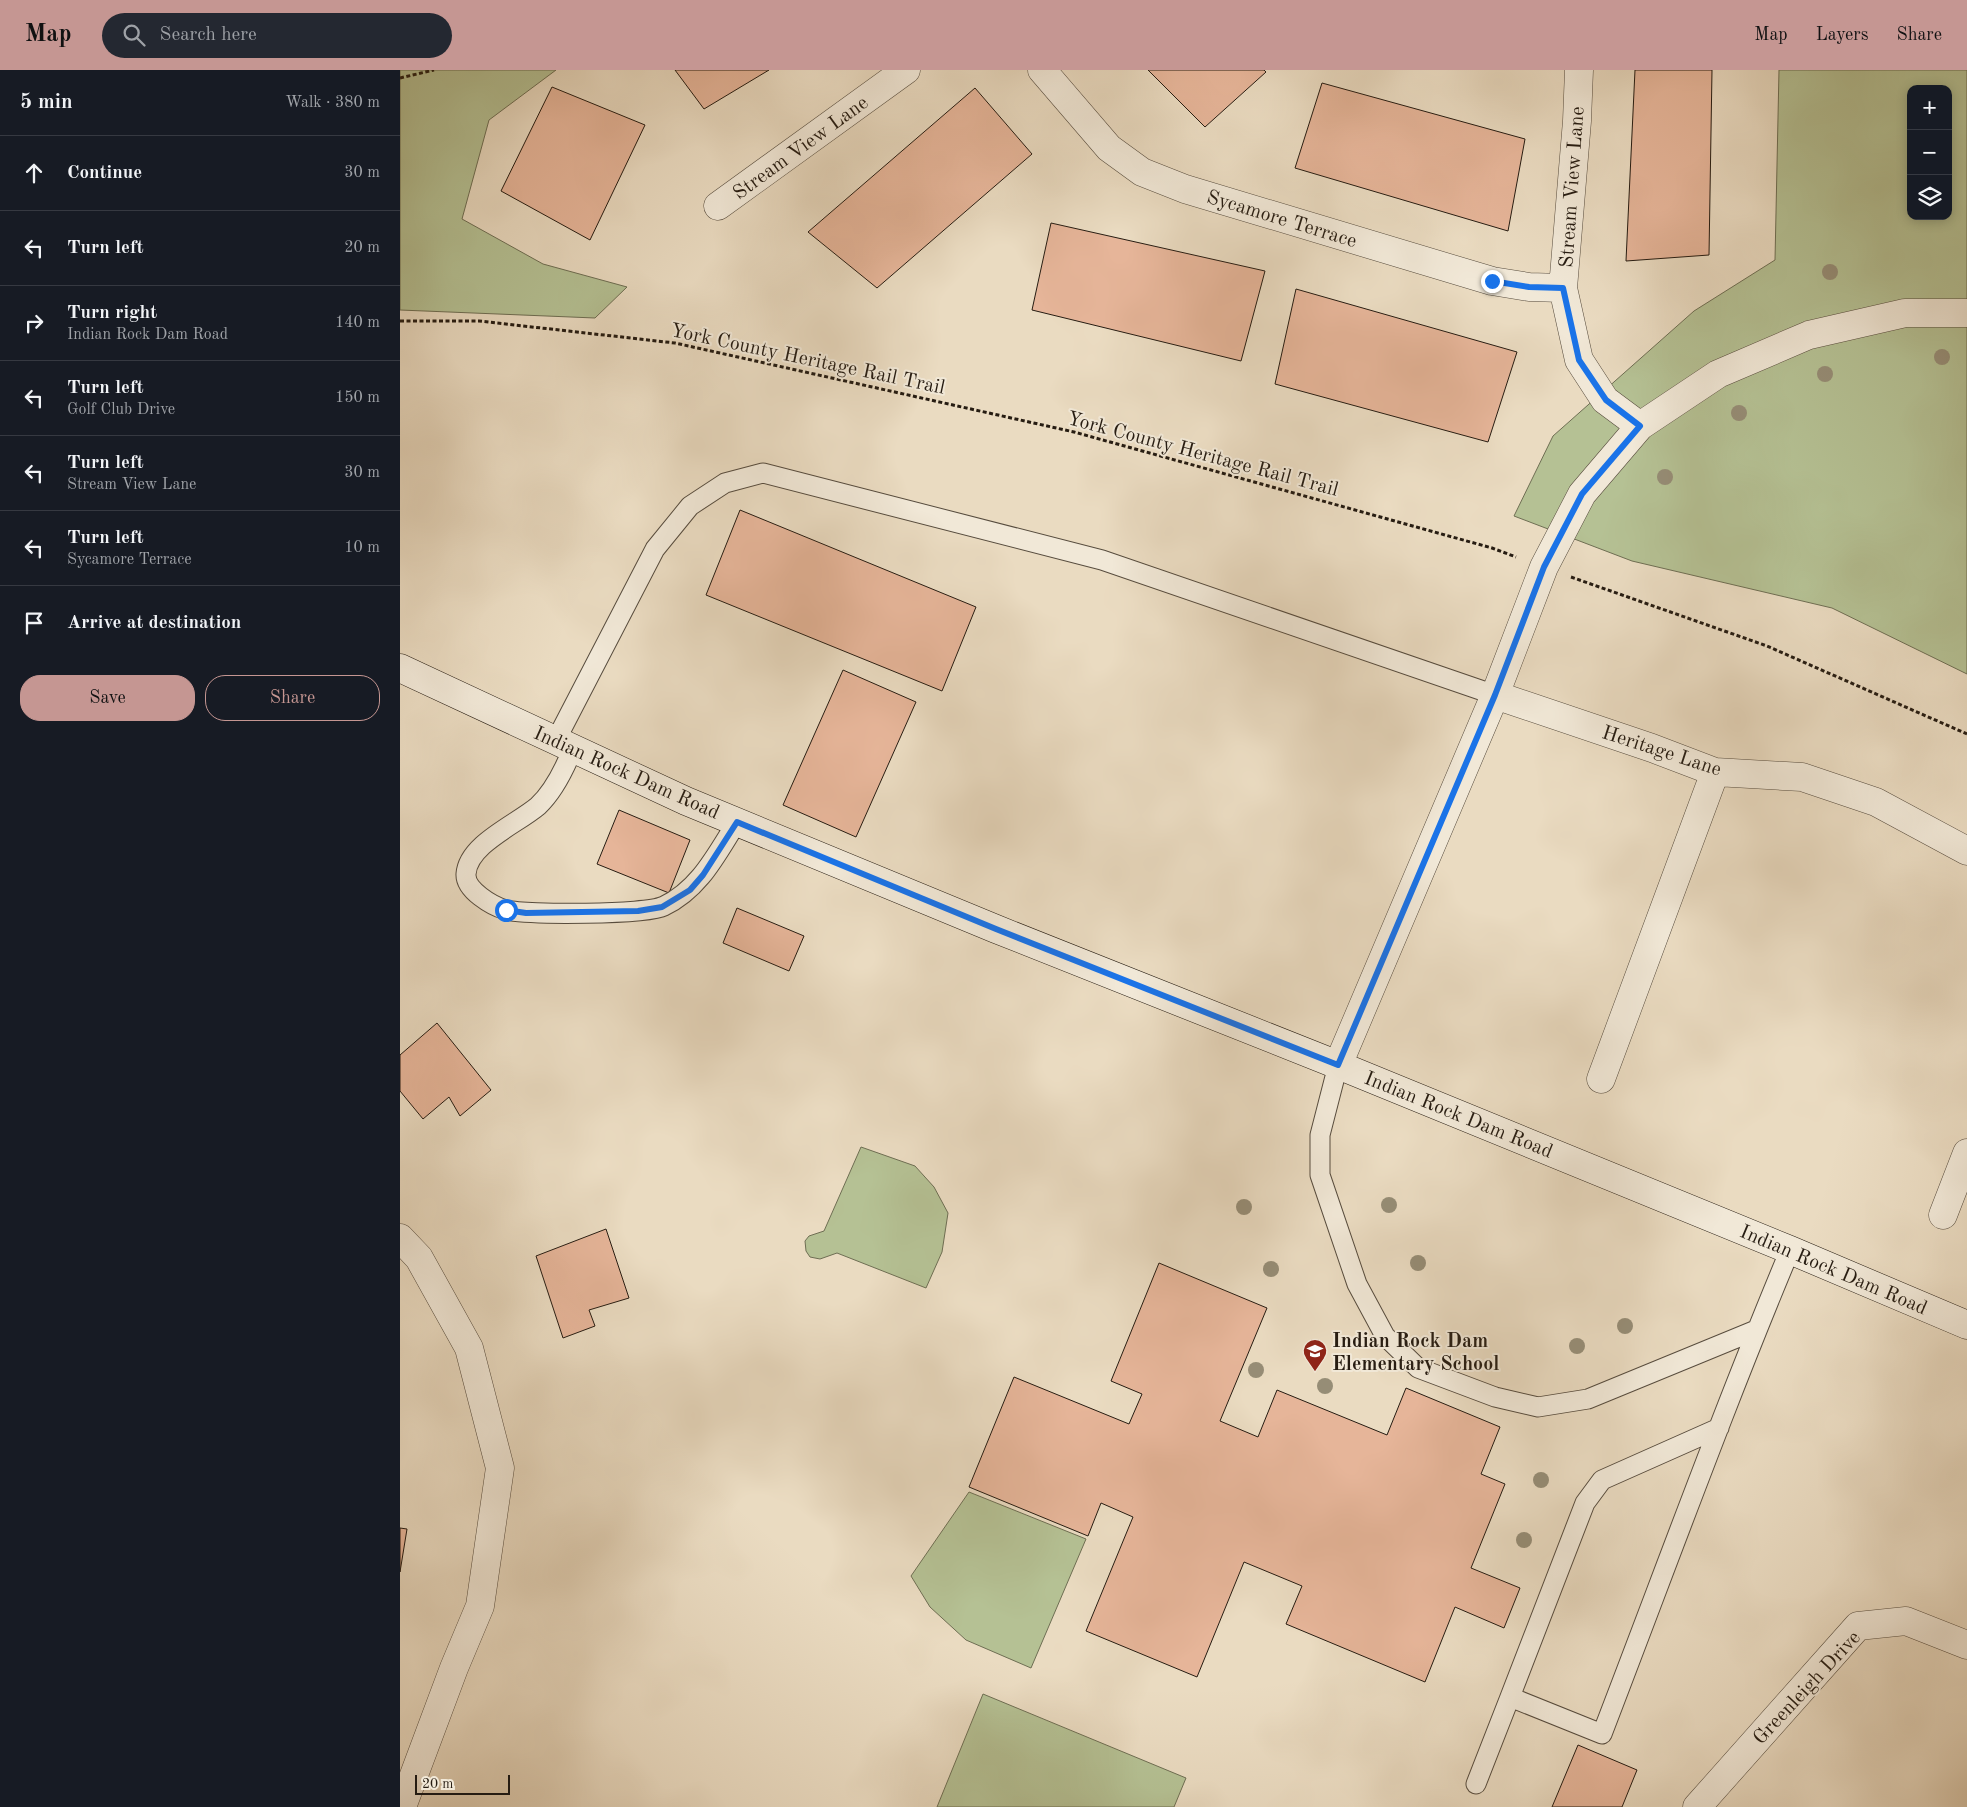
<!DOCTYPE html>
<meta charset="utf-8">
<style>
body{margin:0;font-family:"Old Standard TT",serif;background:#242831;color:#f1f3f6}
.controls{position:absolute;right:15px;top:15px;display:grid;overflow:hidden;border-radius:10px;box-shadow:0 2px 12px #0003}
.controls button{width:45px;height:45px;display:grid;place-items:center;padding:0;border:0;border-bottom:1px solid #363941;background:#171b24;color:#f1f3f6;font:25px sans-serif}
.scale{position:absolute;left:15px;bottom:12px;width:95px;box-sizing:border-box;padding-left:5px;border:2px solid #261c12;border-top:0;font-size:14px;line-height:18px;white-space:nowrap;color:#261c12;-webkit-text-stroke:4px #f1e8d7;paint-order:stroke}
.stop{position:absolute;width:15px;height:15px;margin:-11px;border:4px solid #1a73e8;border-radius:50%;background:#fff}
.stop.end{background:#1a73e8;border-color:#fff;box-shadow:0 1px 5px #0008}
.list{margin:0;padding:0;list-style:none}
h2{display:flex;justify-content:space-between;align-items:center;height:65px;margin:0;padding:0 20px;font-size:21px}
h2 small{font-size:16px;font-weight:400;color:#9ea1a6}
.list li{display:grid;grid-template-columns:32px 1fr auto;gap:15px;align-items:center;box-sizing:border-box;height:75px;padding:0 20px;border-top:1px solid #363941}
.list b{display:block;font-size:19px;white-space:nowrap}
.list p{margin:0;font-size:16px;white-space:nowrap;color:#9ea1a6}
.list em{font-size:16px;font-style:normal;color:#9ea1a6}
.actions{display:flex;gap:10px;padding:15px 20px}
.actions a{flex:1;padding:11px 0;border:1px solid #c59692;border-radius:20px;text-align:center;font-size:18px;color:#c59692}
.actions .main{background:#c59692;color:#111}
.icon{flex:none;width:28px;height:28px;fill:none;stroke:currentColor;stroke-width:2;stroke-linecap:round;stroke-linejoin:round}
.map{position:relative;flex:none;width:1567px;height:1737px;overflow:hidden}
header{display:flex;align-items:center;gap:30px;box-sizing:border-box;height:70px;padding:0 25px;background:#c59692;color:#111}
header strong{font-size:24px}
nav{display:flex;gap:28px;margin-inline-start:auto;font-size:18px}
.search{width:350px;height:45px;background:#242831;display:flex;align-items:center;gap:12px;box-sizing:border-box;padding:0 18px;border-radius:28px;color:#9ea1a6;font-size:19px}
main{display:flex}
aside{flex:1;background:#171b24}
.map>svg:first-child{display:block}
</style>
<header>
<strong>Map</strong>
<div class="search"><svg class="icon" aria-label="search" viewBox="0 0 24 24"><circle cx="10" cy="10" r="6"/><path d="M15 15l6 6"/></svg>Search here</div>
<nav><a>Map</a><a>Layers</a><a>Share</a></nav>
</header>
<main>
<aside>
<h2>5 min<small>Walk · 380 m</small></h2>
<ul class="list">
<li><svg class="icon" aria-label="ahead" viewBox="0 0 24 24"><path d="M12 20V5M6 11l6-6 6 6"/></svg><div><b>Continue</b></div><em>30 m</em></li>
<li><svg class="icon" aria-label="left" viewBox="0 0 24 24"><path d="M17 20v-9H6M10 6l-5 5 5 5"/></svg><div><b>Turn left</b></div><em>20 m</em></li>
<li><svg class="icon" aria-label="right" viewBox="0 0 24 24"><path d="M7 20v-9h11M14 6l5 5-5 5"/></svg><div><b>Turn right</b><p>Indian Rock Dam Road</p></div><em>140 m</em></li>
<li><svg class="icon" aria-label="left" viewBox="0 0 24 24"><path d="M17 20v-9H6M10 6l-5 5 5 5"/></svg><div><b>Turn left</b><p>Golf Club Drive</p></div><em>150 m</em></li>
<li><svg class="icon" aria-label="left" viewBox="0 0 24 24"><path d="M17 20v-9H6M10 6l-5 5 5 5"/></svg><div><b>Turn left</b><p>Stream View Lane</p></div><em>30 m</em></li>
<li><svg class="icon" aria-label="left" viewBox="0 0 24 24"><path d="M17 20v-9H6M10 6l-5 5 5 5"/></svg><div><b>Turn left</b><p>Sycamore Terrace</p></div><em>10 m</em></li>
<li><svg class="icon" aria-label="arrive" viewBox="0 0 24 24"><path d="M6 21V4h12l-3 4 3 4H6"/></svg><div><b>Arrive at destination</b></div></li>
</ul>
<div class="actions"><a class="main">Save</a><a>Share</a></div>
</aside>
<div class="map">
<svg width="1567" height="1737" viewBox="0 0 1567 1737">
<rect width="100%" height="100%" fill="#eadbc1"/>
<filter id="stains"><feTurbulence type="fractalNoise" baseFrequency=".004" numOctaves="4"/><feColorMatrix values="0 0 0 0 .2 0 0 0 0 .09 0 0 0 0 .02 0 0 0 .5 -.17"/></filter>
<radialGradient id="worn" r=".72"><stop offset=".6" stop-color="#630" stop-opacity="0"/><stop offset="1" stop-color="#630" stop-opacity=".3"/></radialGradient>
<path fill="#b5c194" stroke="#6e6e53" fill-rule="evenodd" d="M0 0H156L89 50 62 149 143 194 227 217 195 248 0 240Z
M1379 0H1567V604L1432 538 1232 491 1114 446 1153 366 1294 241 1375 190ZM1511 19H1548V146H1511Z
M461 1077 515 1096 534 1117 548 1143 542 1182 526 1218 437 1183 420 1189 410 1187 406 1181 405 1171 409 1166 424 1161Z
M569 1422 686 1469 631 1598 566 1570 530 1537 511 1506Z
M583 1624 786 1708 774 1737H537Z"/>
<path fill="#e6b599" stroke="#261c12" d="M275 0H369L304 39Z
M748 0H864L866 2 805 57Z
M1235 0H1312L1309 185 1226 191Z
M922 13 1125 69 1108 161 895 98Z
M152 17 245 55 190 170 101 121Z
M575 18 632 84 477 218 408 162Z
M651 153 865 201 841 291 632 240Z
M896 219 1117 282 1088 372 875 314Z
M340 440 576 537 542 621 306 525Z
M443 600 516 632 456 767 383 735Z
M219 740 290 770 269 823 197 794Z
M337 838 404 866 389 901 323 873Z
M37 953 91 1020 60 1046 49 1027 23 1049 0 1021V985Z
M206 1159 229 1228 189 1240 195 1256 163 1268 136 1186Z
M759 1193 867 1238 820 1351 858 1367 877 1320 987 1365 1006 1318 1100 1357 1081 1404 1105 1414 1071 1498 1120 1518 1104 1558 1055 1537 1025 1612 886 1554 902 1516 844 1492 797 1607 686 1561 733 1447 701 1433 688 1466 569 1417 614 1307 729 1354 742 1324 711 1311Z
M0 1458 7 1459 0 1502Z
M1178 1675 1237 1700 1222 1737H1152Z"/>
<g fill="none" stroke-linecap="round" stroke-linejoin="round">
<g stroke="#574c3e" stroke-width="21">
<path id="lane" d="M156 670 255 479 290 436 325 413 363 403 702 490 1095 625
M173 678C165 698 154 721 138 736 117 754 68 774 66 804 65 820 92 836 106 840 127 845 246 845 264 836 300 819 317 783 337 752
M938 995 920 1065V1105L957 1214 985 1266 1018 1298 1095 1327 1138 1337 1188 1329 1356 1260
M1319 1358 1202 1410 1185 1433 1110 1627 1202 1664C1264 1503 1323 1340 1390 1180
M1076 1714 1110 1627"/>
</g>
<g stroke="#574c3e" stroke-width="29">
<path id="street" d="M642 0 709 78 742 102 785 119 1092 211 1129 217 1163 218
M1179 0 1177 51 1163 218 1179 290 1205 330 1240 356
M318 136 506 0
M1095 625 1252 678 1315 702 1402 707 1476 732 1567 781
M938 995 1095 625 1144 497 1182 424 1240 356 1318 304 1409 265 1505 243H1567
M1201 1009 1315 702
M1543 1145 1567 1083
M0 1168 19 1188 69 1278 100 1398 80 1536 54 1598 2 1737
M1297 1737 1458 1556 1506 1551 1567 1575"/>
</g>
<g stroke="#261c12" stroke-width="29">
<path id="secondary" d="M0 598 286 731 596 859 938 995 1390 1180 1567 1255"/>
</g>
<path stroke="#261c12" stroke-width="3" stroke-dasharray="4 2.5" stroke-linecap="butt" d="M0 8 34 0
M0 251H79L275 273 674 362 1092 478 1116 487
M1171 507 1367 576 1567 664"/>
<use href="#lane" stroke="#f1e8d7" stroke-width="19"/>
<use href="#street" stroke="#f1e8d7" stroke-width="28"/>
<use href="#secondary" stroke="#f1e8d7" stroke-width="28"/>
</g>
<g fill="#968d76">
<circle cx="1430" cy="202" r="8"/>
<circle cx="1542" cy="287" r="8"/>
<circle cx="1425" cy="304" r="8"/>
<circle cx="1339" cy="343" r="8"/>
<circle cx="1265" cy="407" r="8"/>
<circle cx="989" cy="1135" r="8"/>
<circle cx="844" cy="1137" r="8"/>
<circle cx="1018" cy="1193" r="8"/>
<circle cx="871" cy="1199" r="8"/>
<circle cx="1225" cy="1256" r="8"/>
<circle cx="1177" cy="1276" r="8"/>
<circle cx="856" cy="1300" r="8"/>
<circle cx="925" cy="1316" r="8"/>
<circle cx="1141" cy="1410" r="8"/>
<circle cx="1124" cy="1470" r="8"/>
</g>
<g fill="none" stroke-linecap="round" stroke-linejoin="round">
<path stroke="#1a73e8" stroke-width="6" d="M106 840 126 843 238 841 262 837 290 820 303 805 337 752 596 859 938 995 1095 625 1144 497 1182 424 1240 356 1206 330 1179 290 1163 218 1129 217 1092 211"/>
</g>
<defs>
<g id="school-pin" transform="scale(1.25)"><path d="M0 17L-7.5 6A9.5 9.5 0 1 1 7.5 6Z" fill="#8f2418" stroke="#f1e8d7"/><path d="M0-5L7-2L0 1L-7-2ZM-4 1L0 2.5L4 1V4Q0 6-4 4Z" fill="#fff"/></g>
</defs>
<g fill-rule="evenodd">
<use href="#school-pin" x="915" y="1281"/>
</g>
<g text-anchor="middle" stroke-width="4" stroke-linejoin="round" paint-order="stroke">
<g font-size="20" fill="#261c12" stroke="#f1e8d7">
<text transform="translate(400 77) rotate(-36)" y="7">Stream View Lane</text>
<text transform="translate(1171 117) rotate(-86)" y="7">Stream View Lane</text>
<text transform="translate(882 148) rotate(17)" y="7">Sycamore Terrace</text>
<text transform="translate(408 288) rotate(12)" y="7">York County Heritage Rail Trail</text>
<text transform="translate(803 383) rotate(15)" y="7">York County Heritage Rail Trail</text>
<text transform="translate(1262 680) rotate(18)" y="7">Heritage Lane</text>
<text transform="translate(227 702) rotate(24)" y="7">Indian Rock Dam Road</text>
<text transform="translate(1059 1044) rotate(22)" y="7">Indian Rock Dam Road</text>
<text transform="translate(1434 1199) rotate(23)" y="7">Indian Rock Dam Road</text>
<text transform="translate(1406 1617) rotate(-47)" y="7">Greenleigh Drive</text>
</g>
<g font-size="20" font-weight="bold" fill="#261c12" stroke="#f1e8d7" text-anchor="start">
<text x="932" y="1277">Indian Rock Dam<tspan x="932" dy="23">Elementary School</tspan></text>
</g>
</g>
<rect width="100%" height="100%" filter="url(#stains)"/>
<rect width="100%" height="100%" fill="url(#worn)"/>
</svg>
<div class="controls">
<button>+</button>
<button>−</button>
<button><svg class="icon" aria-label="layers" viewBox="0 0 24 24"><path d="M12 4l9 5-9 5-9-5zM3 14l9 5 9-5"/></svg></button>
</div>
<div class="scale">20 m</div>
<div class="stop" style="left:106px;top:840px"></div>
<div class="stop end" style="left:1092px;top:211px"></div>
</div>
</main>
